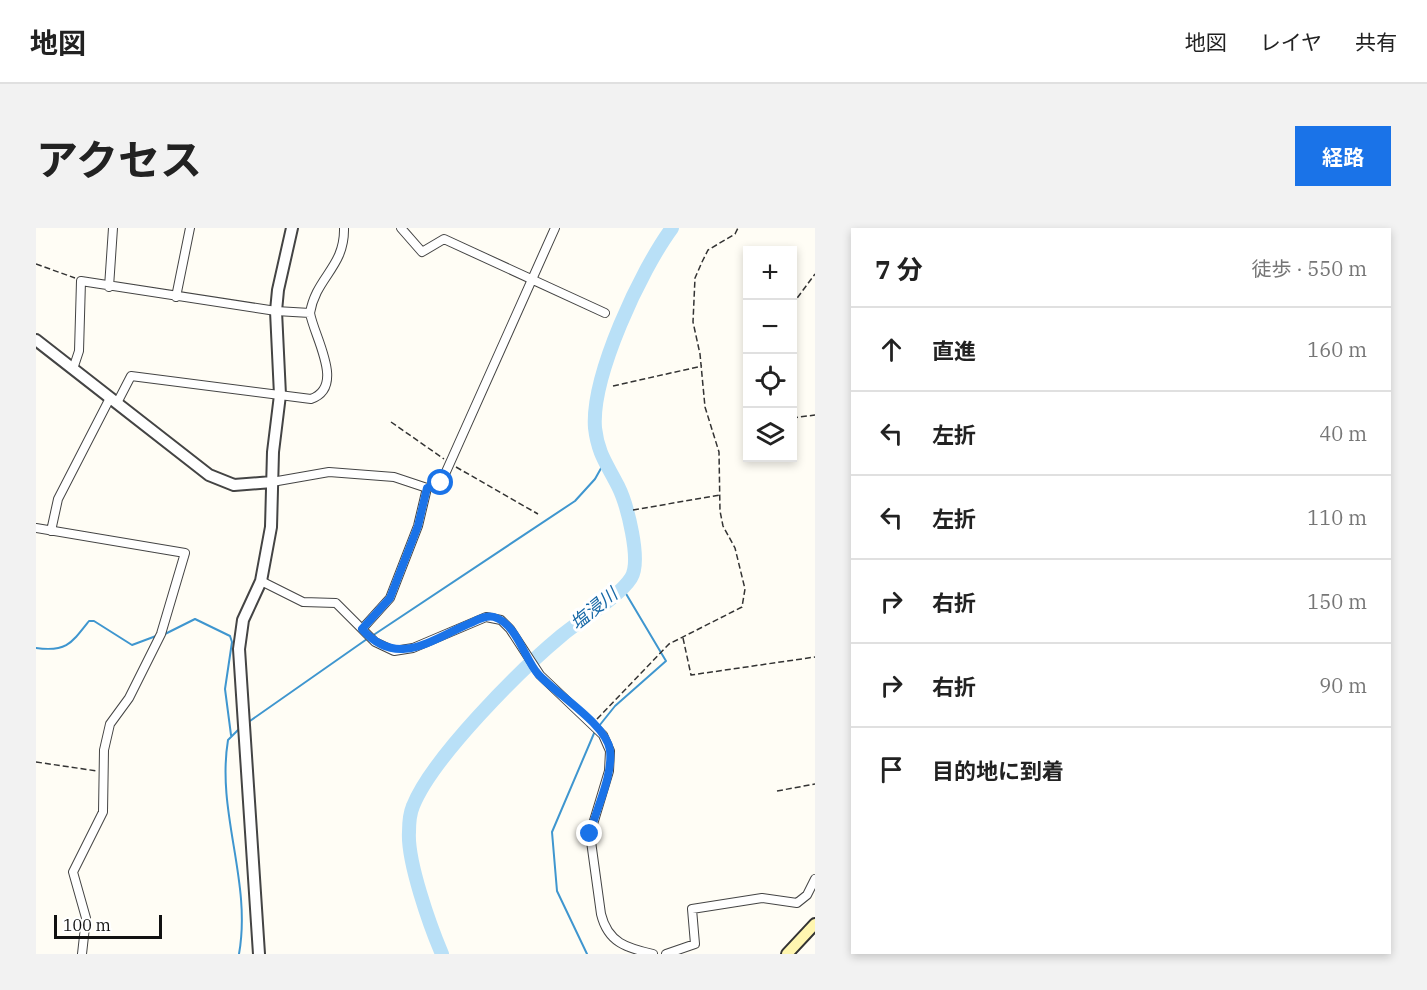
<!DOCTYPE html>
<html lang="ja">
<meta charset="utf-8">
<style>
body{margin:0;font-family:"IBM Plex Serif","Noto Sans JP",serif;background:#f2f2f2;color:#222}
.controls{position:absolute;right:18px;top:18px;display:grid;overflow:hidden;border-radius:0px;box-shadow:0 3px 9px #0003}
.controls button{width:54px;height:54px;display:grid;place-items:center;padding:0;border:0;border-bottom:2px solid #e0e0e0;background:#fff;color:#222;font:30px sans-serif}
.scale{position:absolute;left:18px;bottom:15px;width:108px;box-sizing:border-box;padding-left:6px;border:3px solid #111;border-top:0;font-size:16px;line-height:21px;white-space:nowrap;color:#111;-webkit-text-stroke:4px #fff;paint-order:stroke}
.stop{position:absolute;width:18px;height:18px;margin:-14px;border:4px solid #1a73e8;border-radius:50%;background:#fff}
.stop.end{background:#1a73e8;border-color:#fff;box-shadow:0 2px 6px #0008}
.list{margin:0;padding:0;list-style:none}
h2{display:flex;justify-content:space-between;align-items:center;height:78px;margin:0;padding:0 24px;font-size:26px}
h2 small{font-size:20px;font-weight:400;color:#767676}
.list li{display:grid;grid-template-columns:39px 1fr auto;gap:18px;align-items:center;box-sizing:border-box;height:84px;padding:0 24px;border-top:2px solid #e0e0e0}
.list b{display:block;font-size:22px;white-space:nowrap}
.list em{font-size:20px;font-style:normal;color:#767676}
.icon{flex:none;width:33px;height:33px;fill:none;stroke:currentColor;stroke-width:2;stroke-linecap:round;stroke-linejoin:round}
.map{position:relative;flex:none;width:779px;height:726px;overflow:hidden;border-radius:0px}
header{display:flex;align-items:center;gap:36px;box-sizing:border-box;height:84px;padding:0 30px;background:#fff;border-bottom:2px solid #e0e0e0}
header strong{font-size:28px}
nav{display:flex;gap:33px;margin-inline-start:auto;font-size:21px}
.intro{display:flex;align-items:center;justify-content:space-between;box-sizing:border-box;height:144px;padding:0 36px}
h1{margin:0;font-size:42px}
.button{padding:15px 27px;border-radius:0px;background:#1a73e8;color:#fff;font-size:21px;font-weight:700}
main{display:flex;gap:36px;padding:0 36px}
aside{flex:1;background:#fff;border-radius:0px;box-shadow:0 3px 9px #0003}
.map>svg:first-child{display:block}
</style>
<header>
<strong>地図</strong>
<nav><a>地図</a><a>レイヤ</a><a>共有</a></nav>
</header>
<div class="intro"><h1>アクセス</h1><a class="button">経路</a></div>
<main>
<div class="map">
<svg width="779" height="726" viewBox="0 0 779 726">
<rect width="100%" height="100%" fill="#fffdf5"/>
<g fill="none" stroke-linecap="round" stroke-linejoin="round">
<path stroke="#3f96cf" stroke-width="2" d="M125 408 159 391 194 408 196 414 189 461 195 507
M336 408 539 273 559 251 568 235
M0 420C30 424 35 416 53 393H58L96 417 120 408
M211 495 331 411
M203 726C216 653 180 585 192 512L204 500
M551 726 521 663 516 604 559 503 579 478 630 433 586 359"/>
<path stroke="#b9e0f7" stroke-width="14" d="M406 726C394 698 371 633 373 604 373 596 374 585 377 578 396 530 484 442 525 408 544 392 583 369 595 350 606 333 591 276 582 258 571 236 562 226 559 200 555 148 605 42 636 0"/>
<g stroke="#444" stroke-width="10">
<path id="minor" d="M365 0 386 24 408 11 569 85
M73 59 77 0
M140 69 154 0
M37 141 43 123 45 53 240 83 274 85C280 49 309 39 308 0
M81 175 95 148 275 171C310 159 278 109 274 85
M236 254 293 244 358 249 391 260 405 255 519 0
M0 300 149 325 125 406 93 470 74 496 68 522 67 584 37 644 50 690 46 726
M15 303 22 271 74 170
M225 353 267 374 300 375 339 414 358 423 377 420 450 389 465 392 474 401 504 447 567 507 574 523 573 543 554 606 565 686C572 715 591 720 617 726
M326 401 354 370 382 298 391 260
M630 726 659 716 656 681 726 670 761 675 771 667 779 651"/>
</g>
<g stroke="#444" stroke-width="14">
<path id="tertiary" d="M0 112 173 247 198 257 236 254
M223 726 203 421 207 392 225 353 235 299 237 224 244 167 240 83 242 62 256 0"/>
</g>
<g stroke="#333" stroke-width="14">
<path id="secondary" d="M751 726 779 696"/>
</g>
<path stroke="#333" stroke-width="1.5" stroke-dasharray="6 3" stroke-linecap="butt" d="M0 36 39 50
M756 77 779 46
M712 99V128
M577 158 666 138
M756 190 779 187
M355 194 408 231
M420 239 502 286
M597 282 684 267
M647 410 655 447 779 429
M561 491 633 416 706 379 709 361 699 320 687 298 684 283 683 224 669 179 664 126 657 94 659 50 666 34 672 22 699 6 702 0
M0 534 61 543
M741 563 779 556"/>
<use href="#minor" stroke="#fff" stroke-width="8"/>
<use href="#tertiary" stroke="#fff" stroke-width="10"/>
<use href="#secondary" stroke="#fff6b0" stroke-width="10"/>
</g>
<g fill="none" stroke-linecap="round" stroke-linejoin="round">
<path stroke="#1a73e8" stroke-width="8" d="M405 255 391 260 382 298 354 370 326 401C362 442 397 410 437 394 443 391 451 387 458 389 481 396 488 430 502 446 520 466 570 496 574 522 577 549 560 580 554 606"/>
</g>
<g text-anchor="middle" stroke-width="6" stroke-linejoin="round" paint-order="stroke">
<g font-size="18" font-style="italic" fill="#1768a6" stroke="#fff">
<text transform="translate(558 381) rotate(-39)" y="6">塩浸川</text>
</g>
</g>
</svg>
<div class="controls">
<button>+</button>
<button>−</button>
<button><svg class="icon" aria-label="locate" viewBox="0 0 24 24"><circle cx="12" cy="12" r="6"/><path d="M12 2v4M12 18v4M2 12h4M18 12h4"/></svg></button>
<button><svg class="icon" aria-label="layers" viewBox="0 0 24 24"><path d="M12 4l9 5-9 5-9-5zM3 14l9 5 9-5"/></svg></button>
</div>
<div class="scale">100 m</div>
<div class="stop" style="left:405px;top:255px"></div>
<div class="stop end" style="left:554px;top:606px"></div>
</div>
<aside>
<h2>7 分<small>徒歩 · 550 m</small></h2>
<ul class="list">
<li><svg class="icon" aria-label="ahead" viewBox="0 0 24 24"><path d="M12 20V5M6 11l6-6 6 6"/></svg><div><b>直進</b></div><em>160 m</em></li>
<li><svg class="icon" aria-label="left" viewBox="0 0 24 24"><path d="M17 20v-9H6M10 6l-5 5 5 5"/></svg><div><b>左折</b></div><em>40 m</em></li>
<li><svg class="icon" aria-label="left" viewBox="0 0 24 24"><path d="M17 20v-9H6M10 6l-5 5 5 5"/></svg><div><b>左折</b></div><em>110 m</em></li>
<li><svg class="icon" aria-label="right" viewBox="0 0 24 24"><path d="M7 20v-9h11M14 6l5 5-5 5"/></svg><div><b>右折</b></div><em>150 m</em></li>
<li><svg class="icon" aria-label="right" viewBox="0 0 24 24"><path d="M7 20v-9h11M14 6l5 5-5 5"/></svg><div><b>右折</b></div><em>90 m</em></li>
<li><svg class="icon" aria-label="arrive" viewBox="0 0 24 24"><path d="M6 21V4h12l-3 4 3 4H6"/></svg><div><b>目的地に到着</b></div></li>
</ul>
</aside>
</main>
